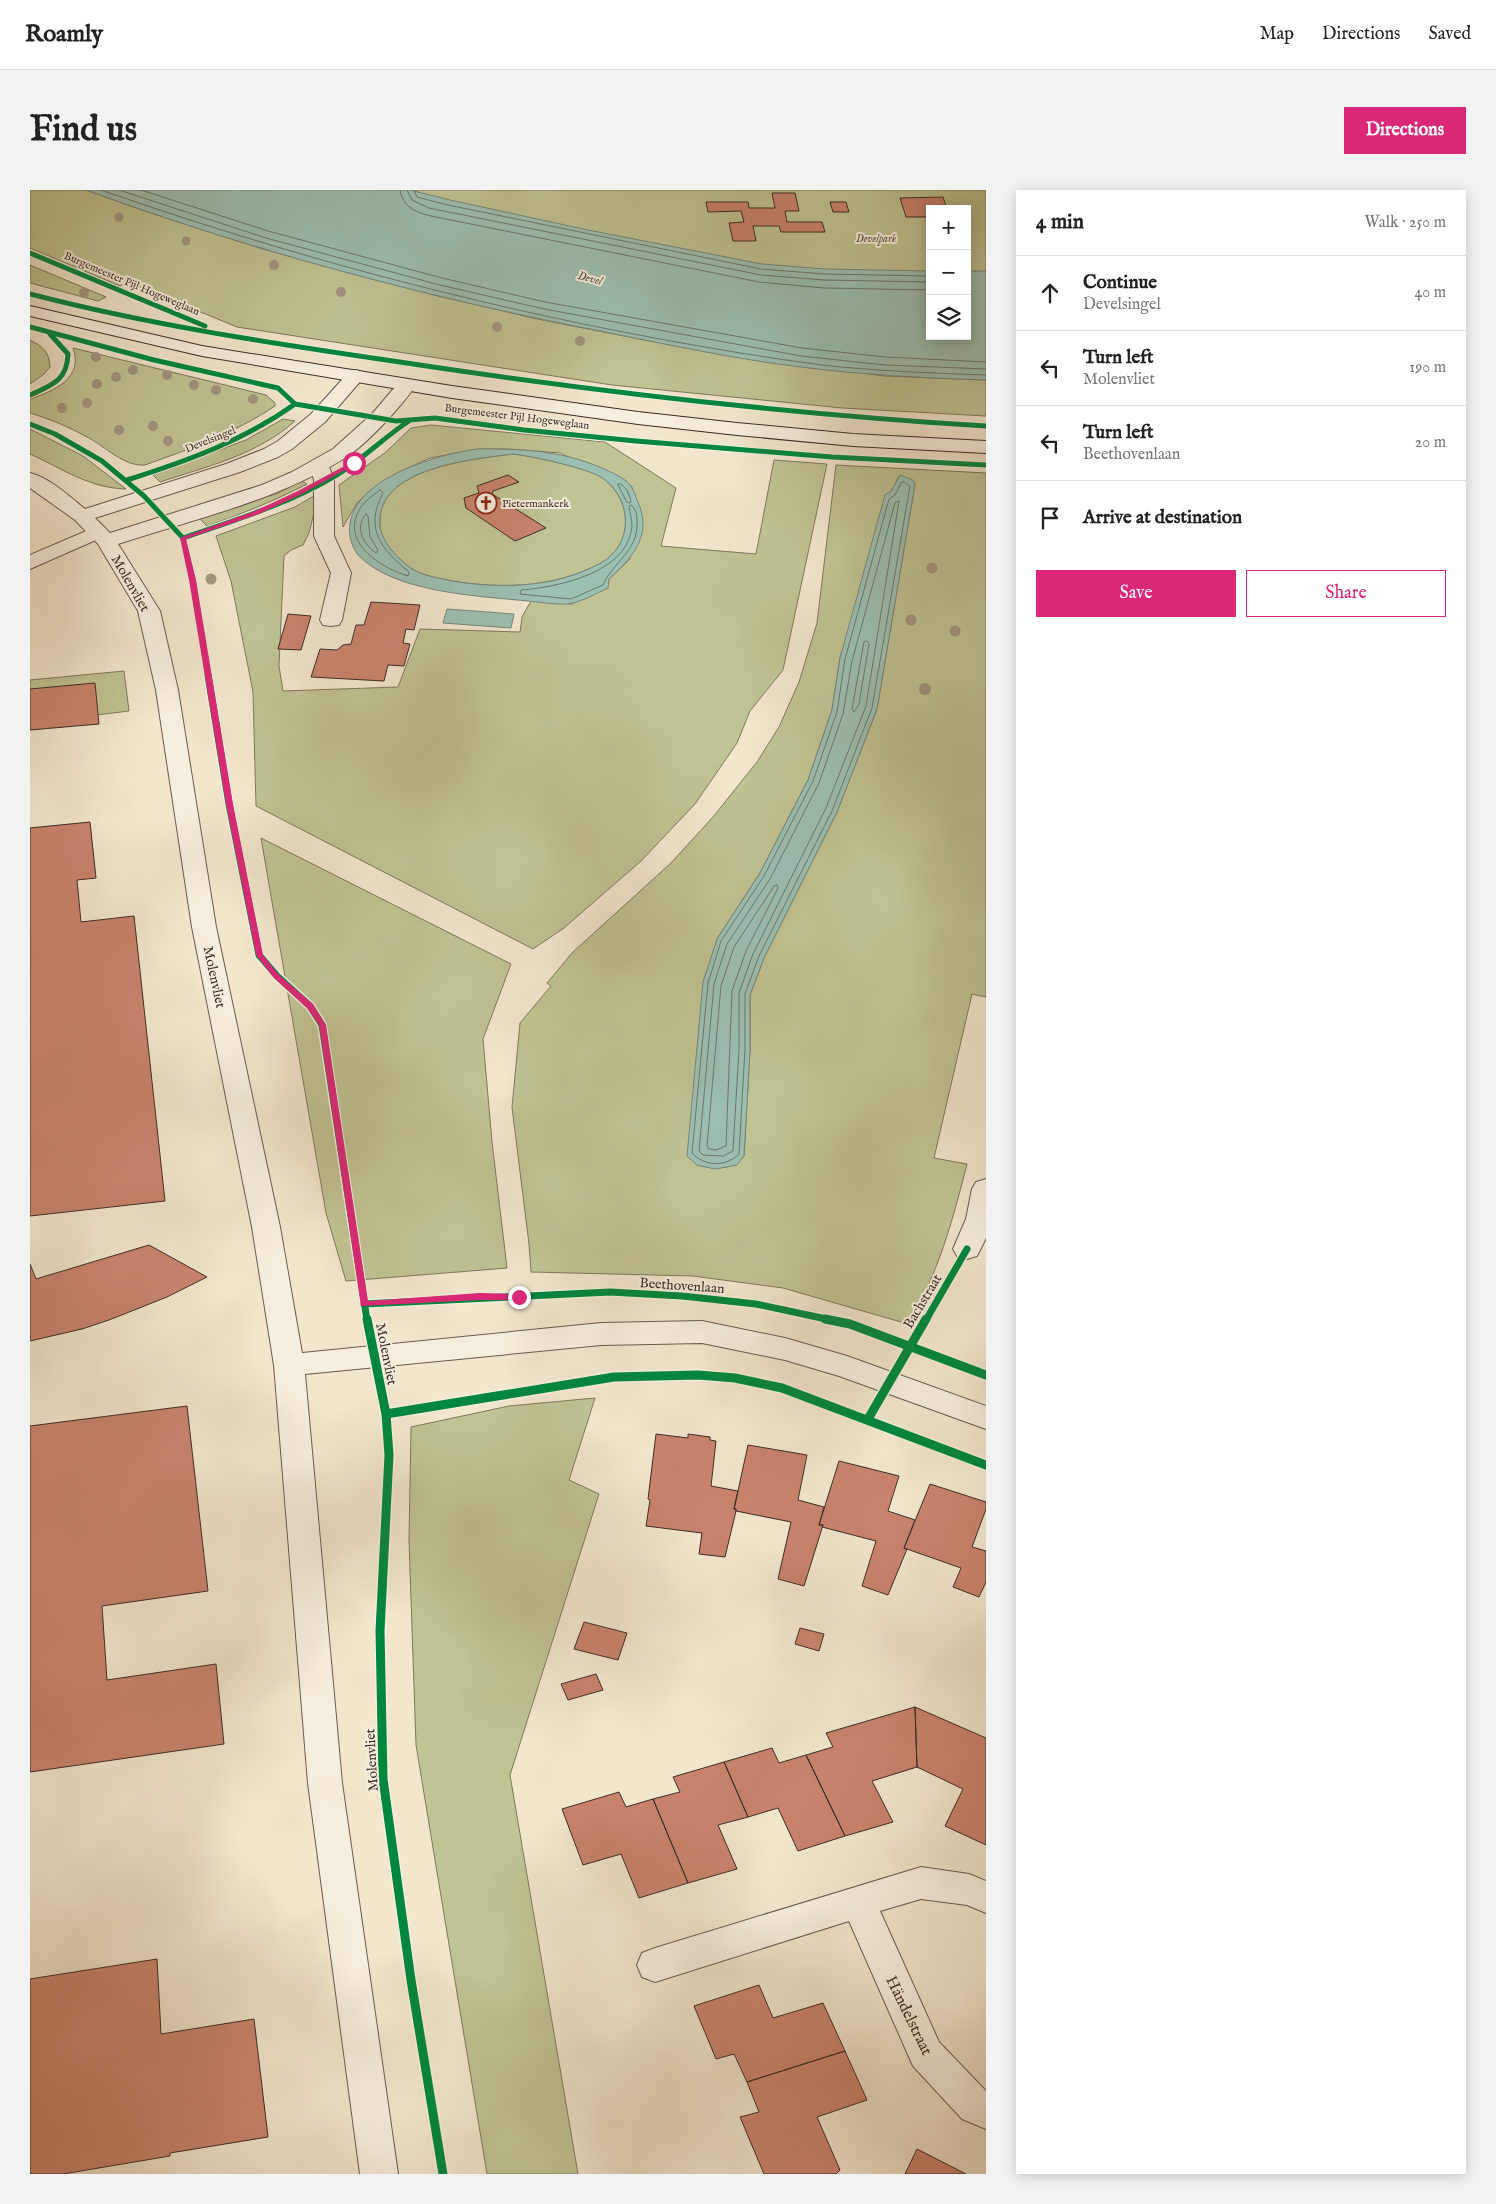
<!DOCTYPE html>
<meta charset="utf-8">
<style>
body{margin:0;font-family:"IM FELL English",serif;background:#f2f2f2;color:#222}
.controls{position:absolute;right:15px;top:15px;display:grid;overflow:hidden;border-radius:0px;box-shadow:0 2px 12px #0003}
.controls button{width:45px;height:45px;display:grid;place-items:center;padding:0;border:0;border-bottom:1px solid #e0e0e0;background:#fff;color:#222;font:25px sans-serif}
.stop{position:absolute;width:15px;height:15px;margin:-11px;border:4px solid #db2777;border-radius:50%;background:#fff}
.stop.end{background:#db2777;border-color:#fff;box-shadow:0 1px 5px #0008}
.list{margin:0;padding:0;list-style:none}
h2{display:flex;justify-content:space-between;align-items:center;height:65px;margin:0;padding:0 20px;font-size:21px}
h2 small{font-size:16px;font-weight:400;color:#767676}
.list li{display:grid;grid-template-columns:32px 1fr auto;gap:15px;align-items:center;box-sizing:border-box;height:75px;padding:0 20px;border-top:1px solid #e0e0e0}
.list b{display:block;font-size:19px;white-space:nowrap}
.list p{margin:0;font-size:16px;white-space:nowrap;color:#767676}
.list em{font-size:16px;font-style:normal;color:#767676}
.actions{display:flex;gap:10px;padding:15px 20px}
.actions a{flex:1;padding:11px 0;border:1px solid #db2777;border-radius:0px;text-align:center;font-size:18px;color:#db2777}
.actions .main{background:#db2777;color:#fff}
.icon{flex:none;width:28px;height:28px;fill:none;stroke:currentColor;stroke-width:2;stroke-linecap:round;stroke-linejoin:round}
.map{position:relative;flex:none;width:956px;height:1984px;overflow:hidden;border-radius:0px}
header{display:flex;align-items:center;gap:30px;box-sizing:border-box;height:70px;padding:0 25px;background:#fff;border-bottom:1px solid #e0e0e0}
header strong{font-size:24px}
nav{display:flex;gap:28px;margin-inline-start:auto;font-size:18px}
.intro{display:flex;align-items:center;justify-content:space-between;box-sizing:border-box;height:120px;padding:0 30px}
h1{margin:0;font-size:35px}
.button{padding:12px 22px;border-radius:0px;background:#db2777;color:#fff;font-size:18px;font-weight:700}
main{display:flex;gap:30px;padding:0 30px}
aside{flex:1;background:#fff;border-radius:0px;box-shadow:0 2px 12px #0003}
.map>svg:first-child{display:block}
</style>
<header>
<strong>Roamly</strong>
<nav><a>Map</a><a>Directions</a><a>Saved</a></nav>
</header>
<div class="intro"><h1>Find us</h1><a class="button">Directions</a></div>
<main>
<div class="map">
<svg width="956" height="1984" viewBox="0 0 956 1984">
<rect width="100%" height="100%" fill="#f2e6cd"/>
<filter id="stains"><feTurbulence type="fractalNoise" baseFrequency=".004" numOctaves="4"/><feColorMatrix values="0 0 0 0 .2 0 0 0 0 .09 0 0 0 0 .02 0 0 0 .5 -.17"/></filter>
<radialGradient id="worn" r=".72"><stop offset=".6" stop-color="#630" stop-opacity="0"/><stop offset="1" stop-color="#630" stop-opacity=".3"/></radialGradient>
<path fill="#c0c394" stroke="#7e785c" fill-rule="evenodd" d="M0 0H56L109 19 233 59 408 106 512 130 620 151 854 186 956 190V226L812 218 582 195 207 137 98 92 90 96 0 58Z
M339 0H956V94L937 95V19H900V96L767 93Z
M0 75 76 107 68 111 0 93Z
M0 150C13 157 19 161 20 177L14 184 0 194Z
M43 158 236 205 245 213V216C203 244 162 258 115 275 94 277 75 256 57 247 39 237 20 229 0 223V209C24 201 54 188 43 158Z
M253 229 265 231C227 265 178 276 130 292L123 285 216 250Z
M401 235 575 252 646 298 631 356 726 364 744 270 797 274 753 480 720 521 707 553 665 614 611 671 534 738 503 759 226 616 223 502 201 391 186 346 265 317 289 303 279 343 273 355 261 360 254 366 249 476 253 501 368 497 390 439 490 442 492 427 501 411 542 414 579 389 600 369 602 297 530 263 479 259H448L400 268 367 283 338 302 327 313 313 337 309 295 356 262 381 238Z
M0 239 53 266 96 299C59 298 33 279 0 264Z
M483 264C502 266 557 278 571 287 603 309 605 355 569 374 524 398 471 399 422 391 408 388 394 386 382 379 368 369 351 352 350 335 345 278 443 269 483 264Z
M806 275 956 283V807L942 804 904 968 937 974C923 1029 908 1085 878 1134L753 1098 663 1086 501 1082 499 1054 482 917 490 833 521 796 517 793 543 762 641 673 683 627 727 572 749 537 769 492 787 433ZM869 286 885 294 847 519 807 622 734 768 720 805V860L714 966C701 981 685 979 667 975L687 749 730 683 778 590 802 520 810 468 861 302Z
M272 291 277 294C244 311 212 324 177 336L168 327 246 304Z
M94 481 99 521 0 533V490Z
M231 648 481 774 453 849 462 952 477 1078 316 1091 296 1023Z
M565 1208 539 1290 569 1304 480 1585 548 1984H457L386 1555 379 1350 381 1237 479 1216Z"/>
<path fill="#9cc0b2" stroke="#76857a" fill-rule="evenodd" d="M56 0H380L420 10 558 40 732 74 795 79 900 81V146H937V81H956V190C894 188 833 185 771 177 705 169 640 155 575 142 399 108 225 62 56 0Z
M448 259C494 259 529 260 572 278 582 283 594 287 601 296 605 302 607 311 610 317 621 349 600 369 579 389L578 398C567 403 555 410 543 413 533 416 510 412 498 411 449 406 364 403 328 365 321 356 318 343 320 333 327 287 409 264 448 259ZM483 264C502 266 556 278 571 287 603 308 605 355 569 374 524 398 471 399 422 391 408 388 394 386 382 379 368 369 351 352 350 335 345 278 443 269 483 264Z
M870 285 883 290 885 294 847 519 807 622 734 768 720 805V860L714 966 707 975 685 979 667 975 657 966 673 792 687 749 730 683 778 590 802 520 810 468 855 305 861 301Z
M417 419 484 424 481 438 413 433Z"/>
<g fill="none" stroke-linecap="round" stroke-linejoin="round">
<path stroke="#6c766c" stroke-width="1" d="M71 0C254 64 440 114 630 149 684 159 738 168 792 175 846 181 901 183 956 185
M89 0 236 48 410 95 514 119 771 166 855 175 956 179
M111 0 238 41 412 88 515 112 772 158 855 167 956 172
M370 0C373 17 385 22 401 26L729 92 794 98 900 100
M377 0 382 10 399 18 731 85 794 90 900 92
M384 0 387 7 418 15 731 79 795 84 900 86
M874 292 880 296 842 518 802 621 729 766 715 804V859L709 964C696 977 675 977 662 963L678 793 691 751 734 686 783 591 807 522 815 469 859 309 865 305 871 293Z
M588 294H591L597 300 601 310 600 313 597 312Z
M350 300 353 303C334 339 351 359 379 382L378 386C348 377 304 348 335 312 339 308 345 304 350 300Z
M869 311 836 516 796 618 723 764 709 803V859L703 961 693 966 673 965 669 961 684 794 697 754 740 689 789 593 813 524 822 471 865 313Z
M601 315C607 320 607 326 607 333 608 361 583 372 573 395L541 409 490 404 491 400C528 397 598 383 602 336 602 330 600 323 599 317Z
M336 324 338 326 340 347 348 360 346 363C333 354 324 337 336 324Z
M837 451 839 454 829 514 824 522 822 519 834 452Z
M747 695 748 698 716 761 702 801 696 956 686 960 679 959 677 956 691 796 704 757 744 696Z"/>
</g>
<path fill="#c9836d" stroke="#3d2c25" d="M742 3H765L769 21H755L757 32H792L795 42H751L749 36H723L726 51H703L699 33 714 32 711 21 678 22 676 12H718L719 18H745Z
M913 7 917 19H900V27H876L870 8Z
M800 12H816L819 22H803Z
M478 285 489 292 463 301 462 304 516 338 485 351 436 318 434 308 449 303 447 296Z
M341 412 390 415 384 440 376 439 373 453 380 454 374 476 358 475 354 491 281 487 290 459 307 460 313 455 321 454 326 435H334Z
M258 424 281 426 271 460 248 459Z
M65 493 69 534 0 540V499Z
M60 632 66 688 47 690 51 732 104 726 135 1011 0 1026V638Z
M119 1055 177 1087 137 1107 79 1130 52 1139 0 1151V1074L6 1089Z
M157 1216 178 1401 72 1416 77 1490 186 1474 194 1554 0 1582V1236Z
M626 1244 658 1248V1244L680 1247V1250L686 1251 681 1296 708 1301 704 1319H706V1321L695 1367 669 1364 672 1343 616 1336 620 1310 618 1309Z
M718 1255 777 1265 768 1310 794 1317 789 1335H793L774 1396 748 1389 761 1332 706 1321V1319H704Z
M809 1271 869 1286 858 1321 885 1330 874 1358 877 1359 858 1405 832 1396 846 1351 792 1337 793 1335H789Z
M900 1294 956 1312V1319L942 1357 956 1361V1392L949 1407 923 1397 931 1378 874 1358Z
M554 1432 597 1443 588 1470 544 1459Z
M770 1438 794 1444 789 1461 765 1454Z
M566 1484 573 1500 538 1510 531 1494Z
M885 1517 956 1548V1655L915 1636 933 1599 887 1577Z
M885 1517 887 1577 842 1591 863 1632 815 1646 776 1565 803 1557 796 1543Z
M742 1558 749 1573 776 1565 815 1646 768 1661 748 1618 718 1627 694 1572Z
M694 1572 718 1627 688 1635 707 1679 658 1693 623 1609 650 1602 643 1587Z
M589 1602 596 1617 623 1609 658 1693 609 1708 591 1664 553 1675 532 1619Z
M127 1769 131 1844 224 1829 238 1947 140 1963V1966L33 1984H0V1789Z
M729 1795 743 1828 793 1813 815 1861 717 1892 704 1864 686 1869 664 1816Z
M815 1861 837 1910 787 1927 810 1980 806 1984H734L710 1927 729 1922 717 1892Z
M887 1959 936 1984H875Z"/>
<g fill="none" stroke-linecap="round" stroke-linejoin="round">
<g stroke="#6a5a4f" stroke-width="2">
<path id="service" d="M290 269 297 271 304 290V346L321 383 312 430 309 435 301 436 293 435 290 430 301 383 284 346V290L280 275 283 271Z
M68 336 75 338 78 342 75 346 0 379V365Z"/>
</g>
<g stroke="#6a5a4f" stroke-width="2">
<path id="minor" d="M956 989V1048L947 1066 937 1069 927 1066 923 1059 936 1029 942 999 946 992Z
M891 1677 939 1684 956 1691V1723L937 1715 891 1709 850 1721 909 1852 956 1901V1939L932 1929 883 1876 819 1731 625 1792 612 1787 607 1775 612 1763 625 1758Z"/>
</g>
<g stroke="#6a5a4f" stroke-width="2">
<path id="tertiary" d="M326 180 333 182 335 186 295 232 262 259 248 267 210 282 65 328 80 343 232 295 262 282 303 259 342 224 370 191 377 189 384 191 386 195C371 217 337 254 315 268 246 311 164 329 88 354L130 421 148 500 186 737 250 1037 272 1163 571 1133 672 1131 755 1148 817 1166 956 1216V1239L809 1186 755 1170 672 1153 571 1155 275 1184 312 1593 368 1984H330L278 1593 244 1175 222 1037 162 737 126 500 108 421 68 354 45 330 0 298V283C20 288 39 306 55 319L196 274 234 259 248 251 281 224 319 182Z"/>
</g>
<g stroke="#3d2c25" stroke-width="2">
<path id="secondary" d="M0 116 172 156 422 196 608 222 707 233 823 244 956 251V263L823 256 707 245 608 234 422 208 172 166 0 126Z"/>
</g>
<use href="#service" fill="#f7efde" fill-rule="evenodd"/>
<use href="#minor" fill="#f7efde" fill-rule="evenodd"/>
<use href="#tertiary" fill="#f7efde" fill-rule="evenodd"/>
<use href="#secondary" fill="#f7efde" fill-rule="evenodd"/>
<g stroke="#f7efde" stroke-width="7">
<path id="cycleway-far2" d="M0 63 175 136
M0 104C119 135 241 153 363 171 560 201 757 224 956 236
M0 137 124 170 248 198 265 214 366 231 405 228 494 240 606 251 802 267 956 275
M0 205C22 195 37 191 38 164L20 144
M0 234 25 244 72 271 114 306 153 348 163 390 178 486
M97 290C157 271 213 251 265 214
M153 348C205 330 258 314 305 286 332 270 353 248 379 231"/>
</g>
<g stroke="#f7efde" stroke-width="10">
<path id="cycleway-far1" d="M178 485 199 614 229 765 247 786 280 816 292 835 337 1130
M334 1114 580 1102 652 1106 726 1114 801 1130
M896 1130 937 1059"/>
</g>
<g stroke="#f7efde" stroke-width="12">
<path id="cycleway" d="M337 1129 356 1224 359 1265 350 1441 353 1589 381 1790 413 1984
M795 1129 820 1134 956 1185
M356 1224 584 1187 668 1185 705 1188 752 1198 956 1275
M838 1229 896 1129"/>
</g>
<use href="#cycleway-far2" stroke="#00873e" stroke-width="5"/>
<use href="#cycleway-far1" stroke="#00873e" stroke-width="7"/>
<use href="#cycleway" stroke="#00873e" stroke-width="9"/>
</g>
<g fill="#a19580">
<circle cx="89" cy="27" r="4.5"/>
<circle cx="156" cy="51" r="4.5"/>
<circle cx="244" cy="75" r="5"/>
<circle cx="311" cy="102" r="5"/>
<circle cx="54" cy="103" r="5"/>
<circle cx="467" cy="137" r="5"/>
<circle cx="550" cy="151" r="5"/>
<circle cx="66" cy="167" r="5"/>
<circle cx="103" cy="180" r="5"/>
<circle cx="137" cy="185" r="5"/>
<circle cx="86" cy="187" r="5"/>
<circle cx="67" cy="194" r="5"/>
<circle cx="164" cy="195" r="5"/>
<circle cx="186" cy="200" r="5"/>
<circle cx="223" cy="209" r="5"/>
<circle cx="57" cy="213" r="5"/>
<circle cx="32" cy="218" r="5"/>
<circle cx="123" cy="236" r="5"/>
<circle cx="89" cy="240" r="5"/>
<circle cx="138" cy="251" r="5"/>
<circle cx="902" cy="378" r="5.5"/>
<circle cx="181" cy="389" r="5.5"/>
<circle cx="881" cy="430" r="5.5"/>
<circle cx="925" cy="441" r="5.5"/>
<circle cx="895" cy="499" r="6"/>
</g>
<path fill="#db2777" d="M322 272 327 273 272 304 229 324 156 349 166 390 203 614 233 765 249 785 283 814 296 835 338 1111 450 1103 489 1104 493 1107 489 1110H450L331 1116 289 835 277 818 244 788 226 765 196 614 159 390 150 348 225 321 268 301Z"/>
<defs>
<g id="church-ring" transform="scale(1.125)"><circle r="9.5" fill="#f7efde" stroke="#8f2418" stroke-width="1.5"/><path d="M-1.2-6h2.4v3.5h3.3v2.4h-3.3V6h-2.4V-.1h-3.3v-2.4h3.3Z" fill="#8f2418"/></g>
</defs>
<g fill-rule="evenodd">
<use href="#church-ring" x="456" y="313"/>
</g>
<g text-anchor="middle" stroke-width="4" stroke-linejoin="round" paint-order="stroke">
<g font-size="11" font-style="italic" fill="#5e5241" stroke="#f7efde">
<text x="846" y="52">Develpark</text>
</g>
<g font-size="11" fill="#3d2c25" stroke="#f7efde">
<text transform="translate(102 93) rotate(23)" y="4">Burgemeester Pijl Hogeweglaan</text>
<text transform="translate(487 226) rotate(7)" y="4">Burgemeester Pijl Hogeweglaan</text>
<text transform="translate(180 249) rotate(-22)" y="4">Develsingel</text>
</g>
<g font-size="11" fill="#3d2c25" stroke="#f7efde" text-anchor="start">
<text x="472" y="317">Pietermankerk</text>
</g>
<g font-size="12" font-style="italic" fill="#555148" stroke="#f7efde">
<text transform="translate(560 88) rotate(15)" y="4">Devel</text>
</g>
<g font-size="14" fill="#3d2c25" stroke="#f7efde">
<text transform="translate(101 393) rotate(60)" y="5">Molenvliet</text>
<text transform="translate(185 787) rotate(78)" y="5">Molenvliet</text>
<text transform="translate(652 1095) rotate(4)" y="5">Beethovenlaan</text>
<text transform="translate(892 1111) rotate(-59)" y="5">Bachstraat</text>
<text transform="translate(357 1164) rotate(79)" y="5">Molenvliet</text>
<text transform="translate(341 1570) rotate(-93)" y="5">Molenvliet</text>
</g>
<g font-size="16" fill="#3d2c25" stroke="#f7efde">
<text transform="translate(880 1825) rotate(64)" y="6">Händelstraat</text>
</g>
</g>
<rect width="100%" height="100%" filter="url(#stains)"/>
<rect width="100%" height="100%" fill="url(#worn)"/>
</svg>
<div class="controls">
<button>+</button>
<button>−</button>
<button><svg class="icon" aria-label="layers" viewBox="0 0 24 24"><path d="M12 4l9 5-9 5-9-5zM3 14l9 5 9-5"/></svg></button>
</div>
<div class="stop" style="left:324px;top:273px"></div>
<div class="stop end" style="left:489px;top:1107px"></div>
</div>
<aside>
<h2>4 min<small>Walk · 250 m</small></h2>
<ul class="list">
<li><svg class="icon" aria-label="ahead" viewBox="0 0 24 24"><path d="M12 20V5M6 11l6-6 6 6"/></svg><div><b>Continue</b><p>Develsingel</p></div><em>40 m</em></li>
<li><svg class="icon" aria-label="left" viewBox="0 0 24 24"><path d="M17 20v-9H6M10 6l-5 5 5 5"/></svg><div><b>Turn left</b><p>Molenvliet</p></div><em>190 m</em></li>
<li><svg class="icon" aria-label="left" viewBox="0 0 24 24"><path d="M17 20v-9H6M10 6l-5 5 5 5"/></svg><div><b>Turn left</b><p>Beethovenlaan</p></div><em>20 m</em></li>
<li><svg class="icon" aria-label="arrive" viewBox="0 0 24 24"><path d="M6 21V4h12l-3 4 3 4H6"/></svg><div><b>Arrive at destination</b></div></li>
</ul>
<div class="actions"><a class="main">Save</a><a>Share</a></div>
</aside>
</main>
